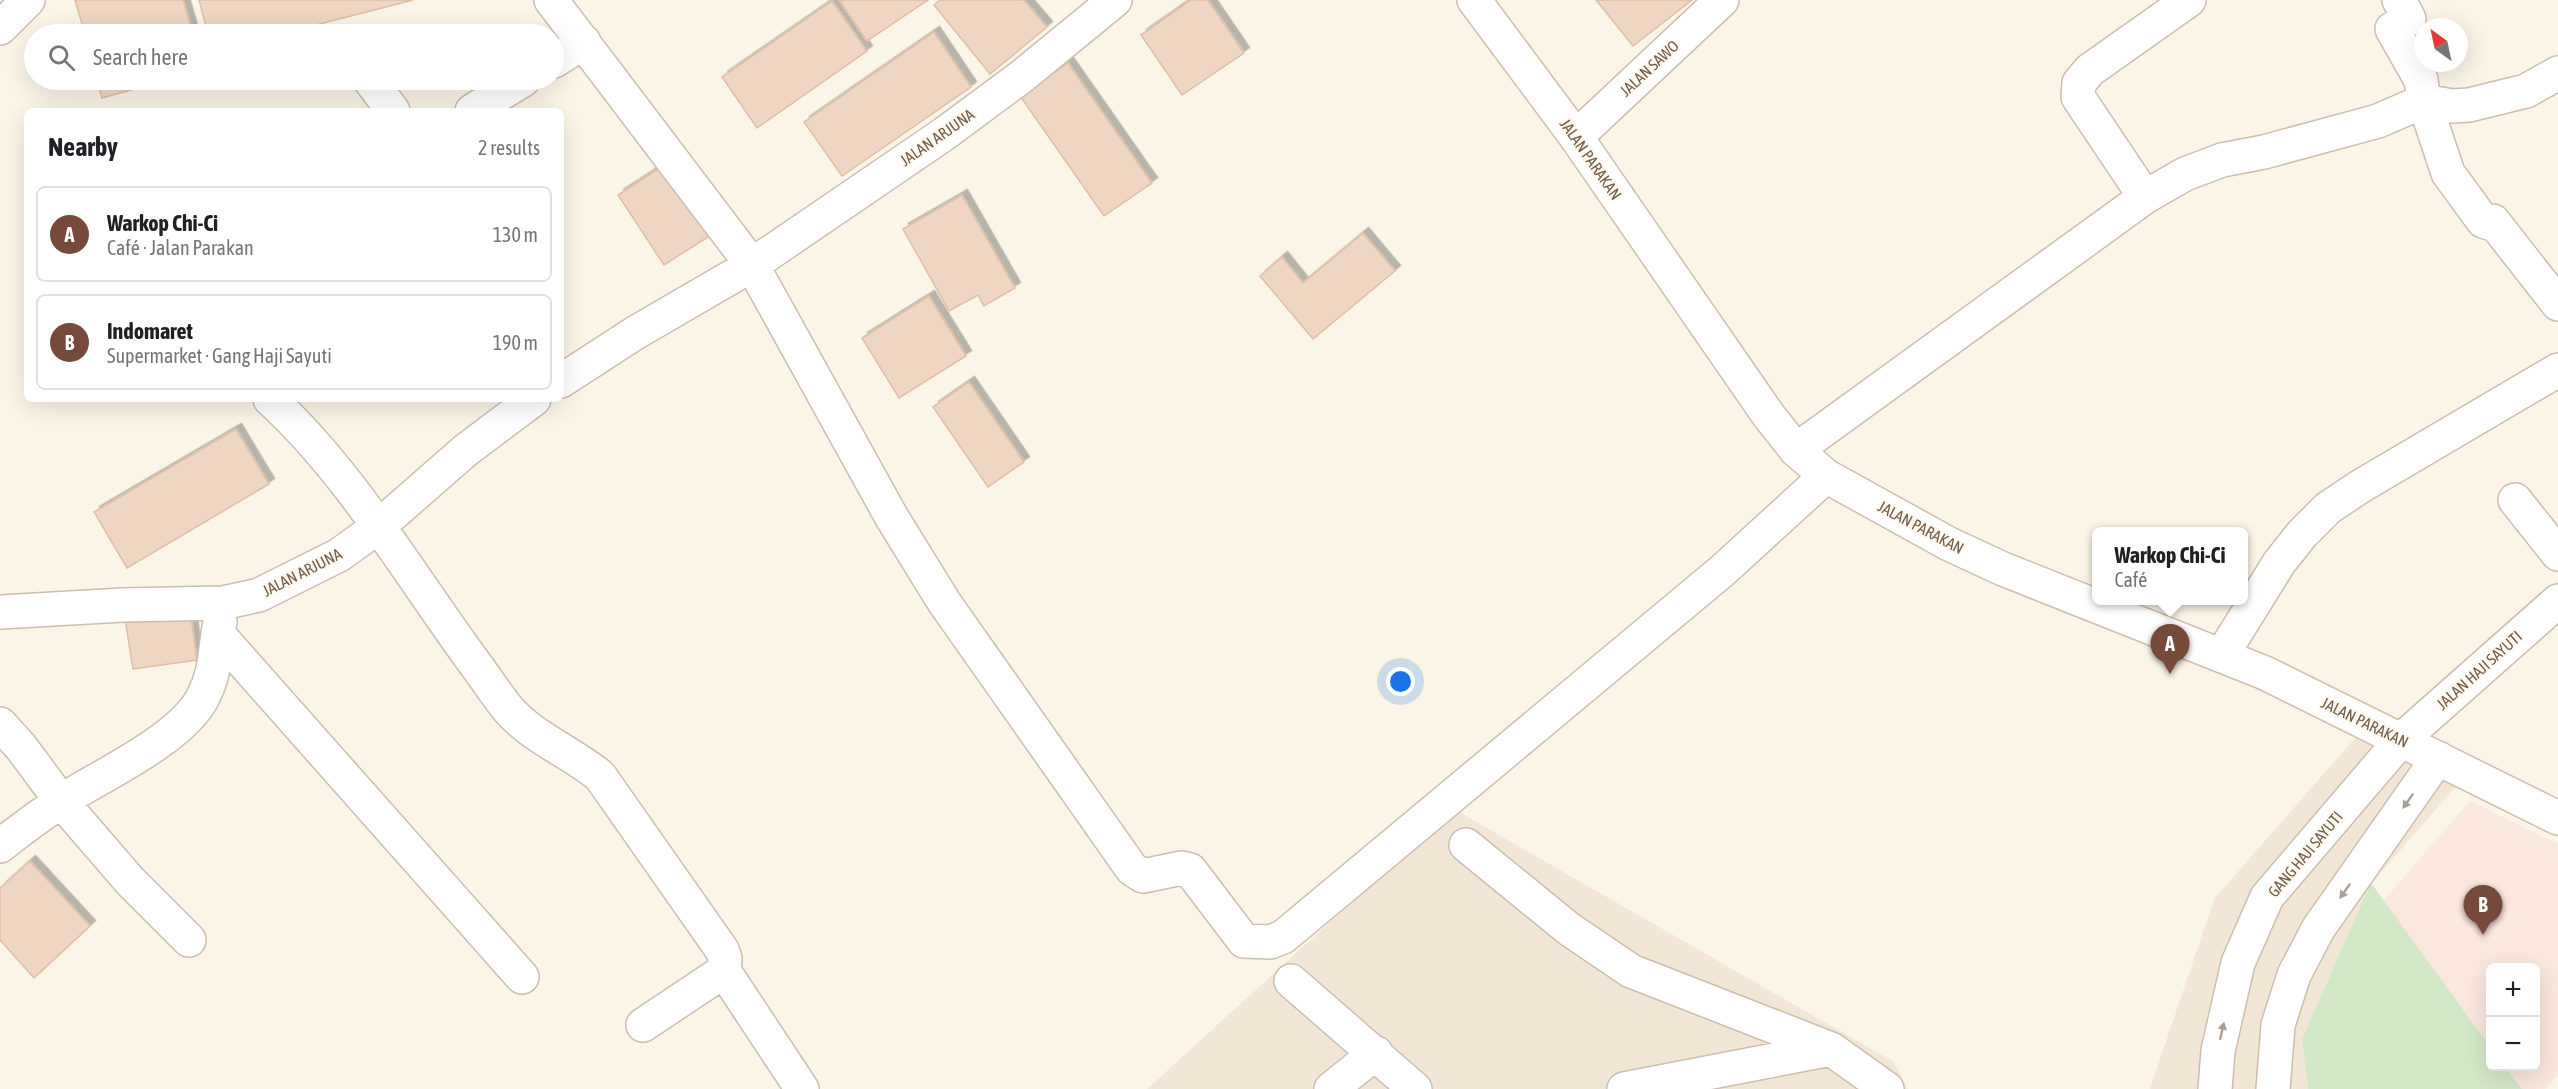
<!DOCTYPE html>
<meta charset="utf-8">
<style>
body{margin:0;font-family:"Asap Condensed",sans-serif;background:#f2f2f2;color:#202124}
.controls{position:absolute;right:18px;bottom:18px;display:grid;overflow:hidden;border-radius:9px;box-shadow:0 6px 24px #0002}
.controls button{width:54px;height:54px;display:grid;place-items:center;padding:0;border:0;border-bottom:2px solid #e0e0e0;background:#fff;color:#202124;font:30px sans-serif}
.compass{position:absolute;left:2414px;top:18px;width:54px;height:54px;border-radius:50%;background:#fff;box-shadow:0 6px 24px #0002;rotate:327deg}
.you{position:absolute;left:1401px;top:682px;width:21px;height:21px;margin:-15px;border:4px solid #fff;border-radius:50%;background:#1a73e8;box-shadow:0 0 0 9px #1a73e833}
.badge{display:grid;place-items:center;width:39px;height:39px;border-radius:50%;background:#754a3b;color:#fff;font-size:20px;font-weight:700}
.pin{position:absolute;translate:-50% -50px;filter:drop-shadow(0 2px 3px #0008)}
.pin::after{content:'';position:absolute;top:32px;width:21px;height:18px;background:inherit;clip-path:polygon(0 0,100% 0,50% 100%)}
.popup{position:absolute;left:2092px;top:527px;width:156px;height:78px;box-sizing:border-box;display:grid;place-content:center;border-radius:9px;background:#fff;filter:drop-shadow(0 2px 4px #0005);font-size:20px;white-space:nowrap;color:#757577}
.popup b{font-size:22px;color:#202124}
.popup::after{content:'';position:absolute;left:50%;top:100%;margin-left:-12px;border:12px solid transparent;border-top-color:#fff}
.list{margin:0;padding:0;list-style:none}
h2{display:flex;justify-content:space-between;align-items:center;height:78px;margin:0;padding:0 24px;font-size:26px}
h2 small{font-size:20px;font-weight:400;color:#757577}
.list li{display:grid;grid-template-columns:39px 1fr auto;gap:18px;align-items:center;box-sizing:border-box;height:96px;margin:0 12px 12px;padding:0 12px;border:2px solid #e0e0e0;border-radius:9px}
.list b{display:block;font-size:22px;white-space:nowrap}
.list p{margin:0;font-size:20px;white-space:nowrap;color:#757577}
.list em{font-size:20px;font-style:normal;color:#757577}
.icon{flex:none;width:33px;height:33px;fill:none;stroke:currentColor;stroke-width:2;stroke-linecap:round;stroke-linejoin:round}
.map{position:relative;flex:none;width:2558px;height:1089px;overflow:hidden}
.search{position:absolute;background:#fff;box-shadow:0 6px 24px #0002;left:24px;top:24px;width:540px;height:66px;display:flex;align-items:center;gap:15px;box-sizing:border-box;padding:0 21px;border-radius:33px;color:#757577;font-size:22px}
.panel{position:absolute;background:#fff;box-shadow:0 6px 24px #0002;left:24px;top:108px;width:540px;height:294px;border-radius:9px}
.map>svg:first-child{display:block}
</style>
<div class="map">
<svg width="2558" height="1089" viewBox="0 0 2558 1089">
<defs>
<filter id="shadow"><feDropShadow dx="5.5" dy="-5.5" stdDeviation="0" flood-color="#0004"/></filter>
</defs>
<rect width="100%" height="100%" fill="#fbf5e8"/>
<path fill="#f2e7d7" d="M2368 723 2466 775 2371 884 2302 1039 2308 1089H2150L2214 899Z
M1454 809 1894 1062 1908 1089H1147Z"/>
<path fill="#fae7dd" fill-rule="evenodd" d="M2470 801 2558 844V1075L2546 1089H2506L2365 922ZM2490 968H2536V1066H2490Z"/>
<path fill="#d3e8c7" d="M2371 883 2490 1047V1066L2505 1067 2522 1089H2308L2302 1039Z"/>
<path fill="#eed6c2" stroke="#e0bea3" stroke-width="1.5" filter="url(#shadow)" d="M75 0H183L193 34H85Z
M199 0H413L281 34H208Z
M839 0H928L867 41Z
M940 0H1024L1047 27 990 74 934 5Z
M1191 0H1208L1244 53 1182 95 1141 35Z
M1596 0H1692L1633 46Z
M832 1 867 51 757 128 722 77Z
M934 32 971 87 842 176 804 122Z
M1068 63 1152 183 1104 216 1020 96Z
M97 80H167L102 98Z
M672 160 719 230 664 265 618 195Z
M962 195 1015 288 984 306 978 295 949 311 903 229Z
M1363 233 1395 271 1313 339 1260 276 1282 257 1303 283Z
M929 296 966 356 899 398 862 338Z
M969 382 1024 462 988 487 933 407Z
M236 429 269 484 127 568 94 512Z
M190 610 197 660 133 669 125 619Z
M30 861 90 926 34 978 0 940V888Z"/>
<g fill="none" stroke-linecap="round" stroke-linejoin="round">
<g stroke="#ccbdaf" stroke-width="36">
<path id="street" d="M551 0 752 265 891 516 944 602 1132 869 1143 876 1182 868 1190 870 1244 941 1270 942 1283 937 1722 571 1826 476
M2399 0 2409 19 2392 29 2421 80 2424 101 2448 173 2483 221 2489 223 2493 221 2558 304
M0 28 28 0
M554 61 584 42
M370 80 393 111
M472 111 523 80
M1576 137 1722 0
M2145 197 2078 97 2079 83 2090 70 2189 0
M561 381 635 333 752 265 944 134 1021 77 1115 0
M270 399C349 471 410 575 473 661 485 677 496 694 508 709 533 738 571 752 600 776L722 950 725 958 724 971 643 1025
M1796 450 2145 197 2185 174 2222 160 2264 152 2378 121 2424 101 2452 106 2469 105 2526 91 2558 73
M2515 500 2558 554
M0 612 123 605 223 603 259 595 339 555 378 527 466 450 534 399
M218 634 522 977
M2222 655 2279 563 2302 534 2328 508 2361 486 2558 370
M0 724 21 747 61 801 130 881 189 940
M1466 845 1569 929 1631 971 1831 1049 1887 1089
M0 846C20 830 42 814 63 800 102 775 182 739 203 697 217 670 214 651 220 622
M724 971 802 1089
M1291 981 1415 1089
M1331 1089 1376 1053
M1624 1089 1831 1049
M2215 1089 2218 1051 2238 963 2267 897 2401 740 2558 601
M2273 1089 2278 1025 2294 975 2318 929 2438 758"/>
</g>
<g stroke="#cfbeac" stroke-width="36">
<path id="secondary" d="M1474 0 1576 137 1769 416 1796 450 1826 476 1949 544 2003 569 2265 673 2558 818"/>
</g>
<use href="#street" stroke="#fff" stroke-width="33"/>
<use href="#secondary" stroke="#fff" stroke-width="33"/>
</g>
<defs><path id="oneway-solid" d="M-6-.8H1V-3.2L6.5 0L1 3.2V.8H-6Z" transform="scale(1.5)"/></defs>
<g fill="#ab9e95">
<use href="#oneway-solid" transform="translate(2408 801) rotate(125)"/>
<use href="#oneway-solid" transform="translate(2345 891) rotate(125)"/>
<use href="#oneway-solid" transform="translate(2222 1031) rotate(-77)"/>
</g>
<g text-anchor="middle" stroke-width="4.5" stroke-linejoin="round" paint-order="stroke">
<g font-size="16" fill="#735d4e" stroke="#fef9ee">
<text transform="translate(1649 68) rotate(-43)" y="6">JALAN SAWO</text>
<text transform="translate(937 137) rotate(-35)" y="6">JALAN ARJUNA</text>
<text transform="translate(1591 159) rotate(55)" y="6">JALAN PARAKAN</text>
<text transform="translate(1921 527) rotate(28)" y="6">JALAN PARAKAN</text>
<text transform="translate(302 572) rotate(-27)" y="6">JALAN ARJUNA</text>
<text transform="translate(2479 670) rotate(-42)" y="6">JALAN HAJI SAYUTI</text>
<text transform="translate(2365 722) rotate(26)" y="6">JALAN PARAKAN</text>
<text transform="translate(2305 854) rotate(-50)" y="6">GANG HAJI SAYUTI</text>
</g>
</g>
</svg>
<div class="controls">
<button>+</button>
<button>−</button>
</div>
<svg class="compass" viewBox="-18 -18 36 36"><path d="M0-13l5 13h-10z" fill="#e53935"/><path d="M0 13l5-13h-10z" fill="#757577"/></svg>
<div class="you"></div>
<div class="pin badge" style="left:2170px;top:674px">A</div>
<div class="popup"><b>Warkop Chi-Ci</b>Café</div>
<div class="pin badge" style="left:2483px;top:935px">B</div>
<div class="search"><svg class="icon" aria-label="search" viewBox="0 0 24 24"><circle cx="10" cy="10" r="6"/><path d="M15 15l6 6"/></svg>Search here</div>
<section class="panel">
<h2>Nearby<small>2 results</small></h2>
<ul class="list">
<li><span class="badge">A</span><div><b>Warkop Chi-Ci</b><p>Café · Jalan Parakan</p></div><em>130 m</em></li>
<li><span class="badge">B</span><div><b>Indomaret</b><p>Supermarket · Gang Haji Sayuti</p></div><em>190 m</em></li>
</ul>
</section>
</div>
